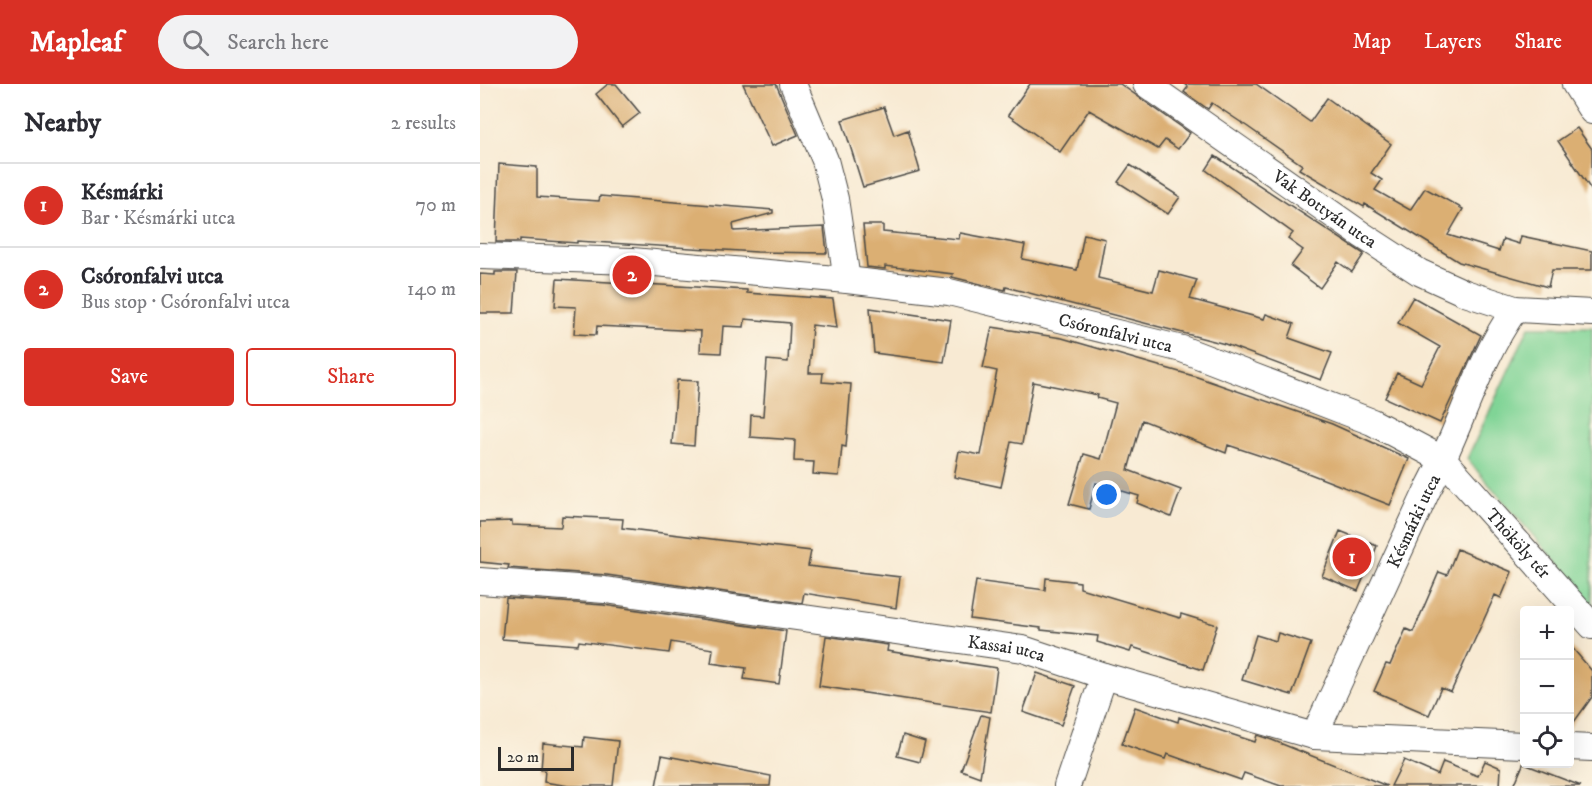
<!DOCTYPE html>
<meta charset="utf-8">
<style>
body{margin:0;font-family:"IM FELL DW Pica",serif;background:#f2f2f3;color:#2b2b33}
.controls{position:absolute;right:18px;bottom:18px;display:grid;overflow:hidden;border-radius:6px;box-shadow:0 6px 24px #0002}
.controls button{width:54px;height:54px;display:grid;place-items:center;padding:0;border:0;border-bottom:2px solid #e1e1e2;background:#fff;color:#2b2b33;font:30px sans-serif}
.scale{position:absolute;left:18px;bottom:15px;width:76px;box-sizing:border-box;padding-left:6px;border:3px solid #2b2b2b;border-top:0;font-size:16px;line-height:21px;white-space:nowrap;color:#2b2b2b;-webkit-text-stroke:4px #fcf5e5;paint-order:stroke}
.you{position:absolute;left:627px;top:411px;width:21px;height:21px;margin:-15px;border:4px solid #fff;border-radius:50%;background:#1a73e8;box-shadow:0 0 0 9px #1a73e833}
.badge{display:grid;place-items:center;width:39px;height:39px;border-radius:50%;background:#d93025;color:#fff;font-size:20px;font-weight:700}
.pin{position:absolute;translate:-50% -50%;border:3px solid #fff;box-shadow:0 2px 6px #0006}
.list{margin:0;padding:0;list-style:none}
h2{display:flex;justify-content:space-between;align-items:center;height:78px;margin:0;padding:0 24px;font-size:26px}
h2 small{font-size:20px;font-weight:400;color:#7c7c81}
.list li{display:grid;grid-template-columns:39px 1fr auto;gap:18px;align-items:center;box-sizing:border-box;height:84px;padding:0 24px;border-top:2px solid #e1e1e2}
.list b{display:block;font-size:22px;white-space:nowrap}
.list p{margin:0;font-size:20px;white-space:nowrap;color:#7c7c81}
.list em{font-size:20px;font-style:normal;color:#7c7c81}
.actions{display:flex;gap:12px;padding:18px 24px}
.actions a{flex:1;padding:14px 0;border:2px solid #d93025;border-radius:6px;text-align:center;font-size:21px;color:#d93025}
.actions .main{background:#d93025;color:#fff}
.icon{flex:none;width:33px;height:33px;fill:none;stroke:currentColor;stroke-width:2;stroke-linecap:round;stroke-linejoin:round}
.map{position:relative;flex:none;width:1112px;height:702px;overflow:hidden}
header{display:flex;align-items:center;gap:36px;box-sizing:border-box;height:84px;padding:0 30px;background:#d93025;color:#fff}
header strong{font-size:28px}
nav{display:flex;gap:33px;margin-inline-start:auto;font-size:21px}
.search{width:420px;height:54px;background:#f2f2f3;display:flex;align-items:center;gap:15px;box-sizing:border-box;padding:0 21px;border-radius:33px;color:#7c7c81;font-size:22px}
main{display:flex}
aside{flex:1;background:#fff}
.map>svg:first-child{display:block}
</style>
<header>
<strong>Mapleaf</strong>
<div class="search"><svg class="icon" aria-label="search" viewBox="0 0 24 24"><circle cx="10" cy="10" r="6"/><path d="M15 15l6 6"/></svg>Search here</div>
<nav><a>Map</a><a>Layers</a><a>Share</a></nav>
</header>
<main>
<aside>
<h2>Nearby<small>2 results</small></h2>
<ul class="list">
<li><span class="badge">1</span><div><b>Késmárki</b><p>Bar · Késmárki utca</p></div><em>70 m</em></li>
<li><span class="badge">2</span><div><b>Csóronfalvi utca</b><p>Bus stop · Csóronfalvi utca</p></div><em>140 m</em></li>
</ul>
<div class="actions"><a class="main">Save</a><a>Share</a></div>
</aside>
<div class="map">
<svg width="1112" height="702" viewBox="0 0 1112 702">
<rect width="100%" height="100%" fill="#fcf5e5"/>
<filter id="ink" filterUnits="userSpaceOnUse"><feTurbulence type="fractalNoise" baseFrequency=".0167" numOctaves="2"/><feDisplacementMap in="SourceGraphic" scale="12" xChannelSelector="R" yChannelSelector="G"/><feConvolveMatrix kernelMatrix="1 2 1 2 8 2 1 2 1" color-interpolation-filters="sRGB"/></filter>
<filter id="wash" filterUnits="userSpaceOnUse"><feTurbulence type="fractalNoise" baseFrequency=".008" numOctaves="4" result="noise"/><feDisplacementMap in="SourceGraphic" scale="24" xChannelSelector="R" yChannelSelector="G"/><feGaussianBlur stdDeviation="1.35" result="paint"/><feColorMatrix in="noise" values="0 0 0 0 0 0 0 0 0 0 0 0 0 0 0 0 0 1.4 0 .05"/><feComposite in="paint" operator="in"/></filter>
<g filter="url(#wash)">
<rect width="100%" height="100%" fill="#f8ead3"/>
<path fill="#80d496" stroke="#568060" stroke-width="1.5" d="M1049 243H1112V520L987 375Z"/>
<g id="blocks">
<path fill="#dbaf73" d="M128 0H136L160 29 142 43 116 10Z
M263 0H296L318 51 292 62Z
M550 0H640L710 49 698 65 685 56 678 65 609 26 580 68 528 31Z
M704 0H776L830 38 847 14 911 60 891 89 902 96 895 106 930 126 945 104 983 125 968 151 1019 167 1023 155 1039 160 1041 152 1112 167V186H1072L1068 203 979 178 885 120 884 123 819 85 822 81 768 43 732 19 728 25 704 8 708 3Z
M404 23 414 51 428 46 440 87 383 103 362 36Z
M1097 44 1112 65V107L1078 57Z
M735 72 884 170 872 188 858 178 840 204 811 182 823 166 808 155 813 149 726 86Z
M19 80 57 83V113L119 117 120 112 293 126V129L253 140 254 147 344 143 347 169 277 168 97 157V159L40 155V158H16Z
M650 81 700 113 688 130 638 98Z
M383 141H403V148L479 155 480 149 545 161 542 175 597 186 604 150 625 155 618 194 673 207 679 186 717 196 710 215 784 235 786 230 814 240 809 254 852 269 841 296 745 260 526 203 525 206 472 193 473 190 405 182V185L387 183Z
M15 188H37L34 229H0V190L15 191Z
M77 195 267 206V209L353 215 357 244 332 241 329 289H343L342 298 371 300 366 363 362 362 359 392 333 390 334 378 314 377 315 356 270 353 271 331 283 332 287 276 308 278 310 239 265 235 264 243 243 242 241 269 220 268 221 247 117 242 116 251 94 250 96 223 75 222Z
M933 213 1001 251 960 339 905 314 917 289 941 300 960 263 918 239Z
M390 224 471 236 464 278 394 269Z
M512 243 582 254 717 293 852 340 929 375 910 421 802 379 748 361 746 369 662 336 648 386 701 406 691 433 657 419 659 412 616 399 609 425 589 420 604 370 621 375 636 319 617 314 618 311 553 298 542 360 531 358 521 403 474 393 479 367 501 371 517 287 503 284Z
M197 296 218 297 214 362 192 360Z
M82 432 143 435 142 444 331 467 328 482 420 493 416 524 324 509 322 519 127 491 28 484 29 481 0 478V438L32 437V441L81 443Z
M860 447 897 462 878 507 842 492Z
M977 465 1032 488 1021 514 1015 511 971 608 961 604 949 631 894 607 906 580 910 581 926 545 933 548 959 488 967 491Z
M566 494 600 498V504L700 534 701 530 737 541 723 586 652 563 650 568 617 558 618 552 561 546V544L490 535 496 497 565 506Z
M26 514 123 521 306 547 299 600 264 595 266 584 231 579 233 565 191 558 189 569 99 557 98 561 22 555Z
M798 549 831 559 812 611 762 596 776 551 796 557Z
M346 552 408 561 407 567 517 584 511 628 339 602Z
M1089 560 1112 587V613L1089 645Z
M557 589 595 602 581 641 543 628Z
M655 623 698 638 699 633 775 658 777 651 792 656 907 702H801L764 689 761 696 687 670 685 675 642 660Z
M501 631 510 633 500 693 481 686Z
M423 651 445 658 440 678 417 672Z
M104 653 138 657 133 702H89L64 698 65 686H61L63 659 103 663Z
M182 671 291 692 290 702H176Z
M924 676 958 691 963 678 998 692 1005 677 1021 684 1020 702H911Z
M1044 678V680L1101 702H1034Z"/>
</g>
</g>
<g filter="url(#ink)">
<use href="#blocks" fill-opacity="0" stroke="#4a4844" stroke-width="1.5"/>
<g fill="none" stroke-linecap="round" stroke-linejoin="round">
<g stroke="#4a4844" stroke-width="28">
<g id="street">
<path d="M313 0 345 76 355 115 367 196"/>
<path id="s1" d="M666 0 882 151 939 188 985 209 1035 225 1112 229"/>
<path d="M1095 0 1112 27"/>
<path id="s2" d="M0 172 152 177 367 196 469 208 702 265 892 338 964 376 1112 542"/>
<path id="s3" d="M0 497 125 506 543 565 624 592 834 652 1044 661"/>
<path id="s4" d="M834 652 947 407C980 348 996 280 1035 225"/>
<path d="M1090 663 1112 664"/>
<path d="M587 702 624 592"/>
</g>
</g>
<use href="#street" stroke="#fff" stroke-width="26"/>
</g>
</g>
<g text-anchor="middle" stroke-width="4.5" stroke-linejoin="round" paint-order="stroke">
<g font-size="18" fill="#2b2b2b" stroke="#fcf5e5">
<text dy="6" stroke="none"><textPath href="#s1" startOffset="218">Vak Bottyán utca</textPath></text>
<text dy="6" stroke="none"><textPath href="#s2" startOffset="642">Csóronfalvi utca</textPath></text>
<text dy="6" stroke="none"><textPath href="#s4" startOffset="237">Késmárki utca</textPath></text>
<text dy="6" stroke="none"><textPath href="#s2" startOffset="1107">Thököly tér</textPath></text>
<text dy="6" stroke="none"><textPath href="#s3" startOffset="531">Kassai utca</textPath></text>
</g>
</g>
</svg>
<div class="controls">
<button>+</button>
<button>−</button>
<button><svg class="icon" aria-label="locate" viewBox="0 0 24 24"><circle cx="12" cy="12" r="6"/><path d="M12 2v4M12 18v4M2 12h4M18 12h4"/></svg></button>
</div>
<div class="scale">20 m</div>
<div class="you"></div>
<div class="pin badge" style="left:872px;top:473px">1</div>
<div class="pin badge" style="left:152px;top:191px">2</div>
</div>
</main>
